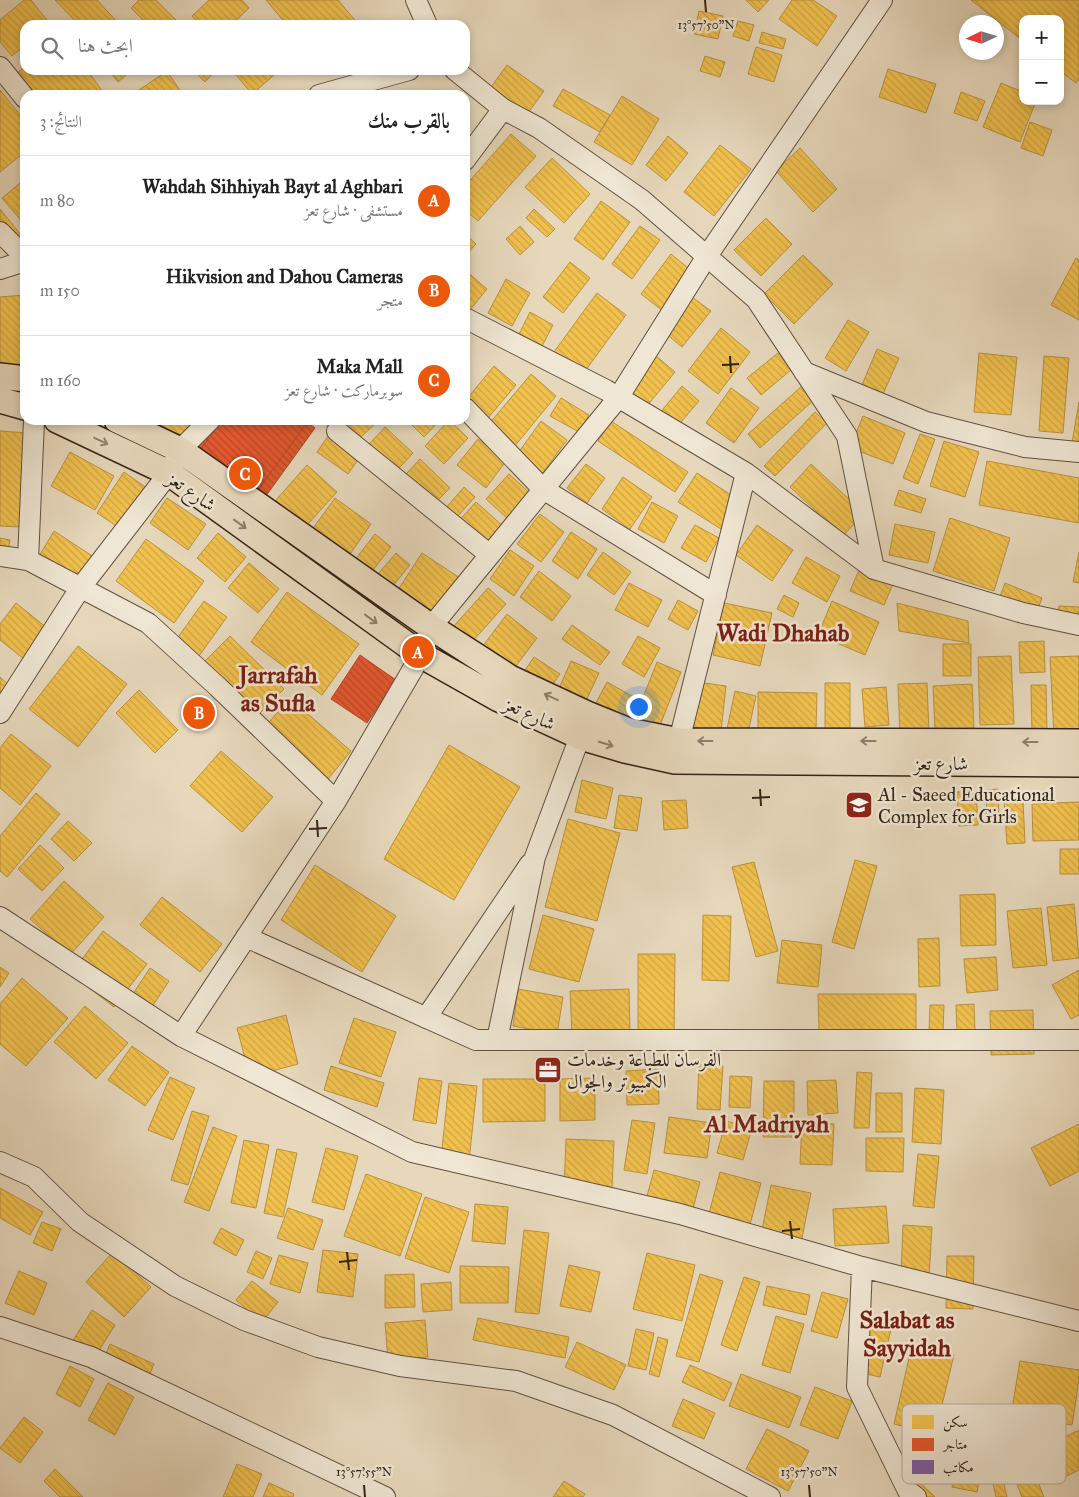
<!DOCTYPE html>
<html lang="ar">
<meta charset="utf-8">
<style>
body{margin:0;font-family:"IM FELL Great Primer",Amiri,serif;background:#f6f6f6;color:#222;direction:rtl}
.controls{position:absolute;right:15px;top:15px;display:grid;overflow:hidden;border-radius:10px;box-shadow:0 2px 8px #0003}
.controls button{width:45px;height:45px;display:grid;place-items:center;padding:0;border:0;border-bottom:1px solid #e0e0e0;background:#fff;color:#222;font:25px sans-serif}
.compass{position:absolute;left:959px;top:15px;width:45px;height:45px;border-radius:50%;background:#fff;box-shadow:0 2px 8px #0003;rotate:266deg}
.you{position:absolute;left:638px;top:706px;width:18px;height:18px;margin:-12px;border:4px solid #fff;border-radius:50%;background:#1a73e8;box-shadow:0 0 0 8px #1a73e833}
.badge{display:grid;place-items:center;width:32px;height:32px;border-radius:50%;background:#ea580c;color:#fff;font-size:16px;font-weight:700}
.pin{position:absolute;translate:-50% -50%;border:2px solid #fff;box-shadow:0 1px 5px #0006}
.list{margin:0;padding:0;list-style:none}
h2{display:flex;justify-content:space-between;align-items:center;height:65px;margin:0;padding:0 20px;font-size:21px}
h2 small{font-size:16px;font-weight:400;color:#767676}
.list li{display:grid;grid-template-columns:32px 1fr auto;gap:15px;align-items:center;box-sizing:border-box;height:90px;padding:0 20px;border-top:1px solid #e0e0e0}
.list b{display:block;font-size:19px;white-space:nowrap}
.list p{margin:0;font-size:16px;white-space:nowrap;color:#767676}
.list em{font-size:16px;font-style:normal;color:#767676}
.icon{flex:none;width:28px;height:28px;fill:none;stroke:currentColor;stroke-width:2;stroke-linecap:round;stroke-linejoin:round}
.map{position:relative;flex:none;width:1079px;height:1497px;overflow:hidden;direction:ltr}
.search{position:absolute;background:#fff;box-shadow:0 2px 8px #0003;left:20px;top:20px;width:450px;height:55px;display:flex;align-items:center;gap:12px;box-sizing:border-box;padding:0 18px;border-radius:15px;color:#767676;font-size:19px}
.panel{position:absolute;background:#fff;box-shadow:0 2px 8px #0003;left:20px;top:90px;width:450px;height:335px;border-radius:15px;direction:rtl}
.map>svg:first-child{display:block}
</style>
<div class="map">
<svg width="1079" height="1497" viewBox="0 0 1079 1497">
<defs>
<pattern id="homes-back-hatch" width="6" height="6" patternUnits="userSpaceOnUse" patternTransform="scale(1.25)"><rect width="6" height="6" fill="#f2c14e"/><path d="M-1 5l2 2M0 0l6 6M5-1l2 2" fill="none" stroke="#d0a643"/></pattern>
<pattern id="shops-back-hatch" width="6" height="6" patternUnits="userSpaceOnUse" patternTransform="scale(1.25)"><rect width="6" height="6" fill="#e4572e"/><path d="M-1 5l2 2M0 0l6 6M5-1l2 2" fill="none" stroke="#b94826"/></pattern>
<pattern id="offices-back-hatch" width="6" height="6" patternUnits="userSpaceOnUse" patternTransform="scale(1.25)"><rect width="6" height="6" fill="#7b5ea7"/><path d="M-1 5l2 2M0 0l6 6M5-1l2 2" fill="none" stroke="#60497f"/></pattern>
</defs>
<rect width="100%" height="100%" fill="#e7d8bc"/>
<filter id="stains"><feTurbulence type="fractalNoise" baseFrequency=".004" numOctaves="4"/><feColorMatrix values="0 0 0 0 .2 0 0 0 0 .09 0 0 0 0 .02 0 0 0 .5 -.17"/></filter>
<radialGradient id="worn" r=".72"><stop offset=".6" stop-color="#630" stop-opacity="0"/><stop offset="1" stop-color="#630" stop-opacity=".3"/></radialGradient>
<path fill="url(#homes-back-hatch)" stroke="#b9923e" d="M24 0H31L50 24 25 25V45L12 56 0 42V20Z
M55 0H97L119 24 79 25Z
M139 0H156L181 25H148L131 8Z
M209 0H242L249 8 231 25H200L192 16Z
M266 0H338L359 25H287Z
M746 0H769L758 12Z
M792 0H813L837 16 817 46 779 19Z
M971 0H1079V78L1076 83 1060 71V19H1023V41Z
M699 11 723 16 718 39 694 34Z
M738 21 754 25 749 41 733 36Z
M762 32 786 39 783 49 759 43Z
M756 47 782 55 774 82 748 74Z
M705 56 725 62 720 77 700 71Z
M507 65 544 91 528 113 491 87Z
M25 67V70H87L103 92 98 95H35L18 72Z
M888 69 936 84 926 113 879 97Z
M109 70H132L118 82Z
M193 70H216L205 82Z
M232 70H280L252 94Z
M167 71 183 95H134L133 94Z
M1001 83 1023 92V101H1036L1020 142 983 127Z
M563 89 610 115 600 132 553 106Z
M0 90 25 121V152L0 172Z
M961 92 985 101 977 121 954 113Z
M622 96 659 119 632 165 594 142Z
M1030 122 1052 130 1043 156 1021 148Z
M511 134 536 156 478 221 465 210V186Z
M668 136 688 153 666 181 646 165Z
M720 145 751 169 714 216 684 192Z
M800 148 837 189 813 212 776 171Z
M552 158 590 194 564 223 525 187Z
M25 179V225L2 198Z
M601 201 630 222 603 260 574 239Z
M0 209 21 235 9 244 0 233Z
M534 209 555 229 547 237 526 218Z
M766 218 792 244 761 276 734 250Z
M520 226 534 242 520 255 506 239Z
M640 226 660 240 632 279 612 264Z
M465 234 476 244 465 256Z
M671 254 693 272 663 311 641 294Z
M803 255 833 284 794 324 764 294Z
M1076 258 1079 260V320L1051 305Z
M570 262 590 278 563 313 543 297Z
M465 270 487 289 465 316Z
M506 279 530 293 512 326 488 313Z
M597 293 626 315 580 378 551 356Z
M25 295V366L0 368V297Z
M692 297 711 311 682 347 664 332Z
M530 312 553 325 540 350 517 338Z
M848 320 869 332 846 371 825 358Z
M721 328 750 352 718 394 688 371Z
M877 349 899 358 883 394 862 385Z
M778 353 791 370 761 395 747 378Z
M979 353 1017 357 1011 415 974 412Z
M655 355 675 372 642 412 622 395Z
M1044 356 1069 358 1063 433 1039 431Z
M494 366 516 385 488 418 466 400Z
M531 374 556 396 514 447 488 425Z
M682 386 699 401 676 428 659 414Z
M802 386 814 400 760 448 748 434Z
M731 388 759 408 734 443 706 423Z
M561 398 589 415 579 432 550 416Z
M1079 402V444L1072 443Z
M815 412 827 423 775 476 764 466Z
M863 416 905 433 893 464 850 448Z
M150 420H186L191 423 174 454 142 435Z
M344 420H379L360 438Z
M409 420H440L424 437 408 421Z
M449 420 468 438 444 464 425 446Z
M541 421 567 440 536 482 511 463Z
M611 421 688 472 675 492 598 441Z
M385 427 413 453 389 479 361 453Z
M0 431 28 433 21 527 0 526Z
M331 432 362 454 348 474 317 452Z
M920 434 935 439 918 484 903 478Z
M478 439 506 461 486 488 457 465Z
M944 441 979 452 965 497 930 486Z
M70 452 114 476 95 510 51 486Z
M420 459 450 488 427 511 398 483Z
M987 461 1079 478V523L979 505Z
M586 464 605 478 587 503 567 488Z
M811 464 864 513 843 536 790 487Z
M307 465 337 492 298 535 269 508Z
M124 472 148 489 121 529 97 513Z
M697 473 739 500 721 529 678 502Z
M509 474 532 495 509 520 486 499Z
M623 477 652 497 630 529 602 509Z
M464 487 475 497 449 526 439 516Z
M899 490 926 499 921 513 894 505Z
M167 498 206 524 188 550 150 523Z
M335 498 371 524 348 557 311 531Z
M476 502 504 527 482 552 454 526Z
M652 502 678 516 664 543 638 529Z
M540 514 564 532 541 562 517 544Z
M950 518 1010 538 994 591 933 571Z
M895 524 935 532 928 563 889 555Z
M695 525 719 538 706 562 681 548Z
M757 525 793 550 772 581 736 555Z
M54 531 97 559 81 585 38 558Z
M571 532 597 549 578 579 552 561Z
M218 533 246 557 225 582 197 558Z
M375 534 391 547 370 574 354 561Z
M0 538 10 540 6 562 0 561Z
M146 539 204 581 174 623 116 581Z
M510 550 534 566 514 596 490 579Z
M603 552 631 572 614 595 587 575Z
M1079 552V583L1073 582Z
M396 553 410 565 387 593 372 581Z
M422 553 460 578 430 624 392 599Z
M806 557 840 576 827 602 792 583Z
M249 563 279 589 258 613 228 588Z
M859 570 893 584 884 605 850 591Z
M539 571 571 596 552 621 520 597Z
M629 583 662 600 648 627 615 610Z
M1005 583 1042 598 1033 622 996 607Z
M488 588 506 604 471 643 453 627Z
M287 592 359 644 322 695 251 642Z
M784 595 799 603 793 617 777 609Z
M678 600 698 611 688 630 668 619Z
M204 601 227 617 199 656 176 640Z
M832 601 879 622 865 655 818 635Z
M16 603 52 632 29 663 0 640V624Z
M724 603 772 613 760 666 713 655Z
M897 603 968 621 969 643 899 631Z
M1059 606 1079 607V619L1058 618Z
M507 614 537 638 507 678 476 655Z
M572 625 610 652 600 665 562 639Z
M230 636 284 689 251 722 197 669Z
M638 636 660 648 644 677 622 664Z
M1044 641 1045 672 1020 673 1019 642Z
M943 644H971V676H943Z
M78 646 127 684 78 747 29 709Z
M1011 656 1014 724 980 725 978 657Z
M1079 656V736L1054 737 1050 657Z
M534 657 560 674 540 702 515 685Z
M571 661 599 673 584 705 557 693Z
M657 662 681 672 657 733 633 723Z
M0 677 17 693 0 711Z
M607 682 639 700 622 732 590 714Z
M698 682 726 686 721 731 693 727Z
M825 683H850V734H825Z
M927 683 929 734 900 735 898 684Z
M972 684 974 728 935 730 933 686Z
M1031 685H1046L1047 735H1032Z
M886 687 889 725 865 727 862 689Z
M139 690 178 730 155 753 116 713Z
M735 691 756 696 748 733 727 729Z
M758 692 817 693 816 729H758Z
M289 698 351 751 319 790 257 737Z
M11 734 51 766 20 805 0 788V748Z
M449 745 520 787 454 900 384 859Z
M221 751 273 797 242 832 190 786Z
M582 780 613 788 606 819 575 812Z
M998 789 999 821H986L987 790Z
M976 791 978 825 959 826 957 792Z
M36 793 60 814 7 877 0 871V836Z
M619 795 642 798 637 831 614 828Z
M686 800 688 828 664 830 662 801Z
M1004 801H1023L1025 843 1007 844Z
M1079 802V840L1033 841 1032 804Z
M568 819 620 833 597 921 545 907Z
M68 821 92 843 74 861 51 839Z
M40 845 64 868 42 891 18 869Z
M1060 849H1079V874H1060Z
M855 860 877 866 854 949 832 942Z
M754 862 778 951 756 957 732 867Z
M315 865 396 916 362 972 281 920Z
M64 881 104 917 70 955 30 919Z
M995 894 996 945 961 946 960 895Z
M162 897 222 944 200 972 140 925Z
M1074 904 1079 958 1053 961 1047 907Z
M1041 908 1047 965 1013 968 1007 911Z
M543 915 594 929 579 982 529 969Z
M703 915 731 916 729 981 702 980Z
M103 931 147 964 114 1007 71 974Z
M939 938 940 986 919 987 918 939Z
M782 940 822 945 818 987 777 983Z
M638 954H675L674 1040H638Z
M996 957 998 990 967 993 964 959Z
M0 967 9 973 0 987Z
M150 968 169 981 142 1022 123 1009Z
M1079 970V1015L1071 1019 1052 985Z
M22 978 68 1018 26 1066 0 1044V1004Z
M518 989 563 997 557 1034 513 1026Z
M629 989 630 1032 572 1034 570 991Z
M818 994H916V1030H819Z
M974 1004 975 1031 957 1032 956 1005Z
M930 1005H944L943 1032 929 1031Z
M85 1006 128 1043 96 1079 54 1042Z
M1033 1010 1034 1054 991 1055 990 1011Z
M286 1015 298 1064 250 1077 237 1028Z
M354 1018 396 1032 381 1077 339 1063Z
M132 1046 169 1072 145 1106 108 1080Z
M699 1065 723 1066 720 1110 697 1109Z
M331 1066 384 1083 377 1107 324 1090Z
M658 1069 659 1104 627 1105 626 1071Z
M857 1072 872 1073 869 1128H854Z
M730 1076 752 1077 750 1108 729 1107Z
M170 1077 195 1088 173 1140 148 1130Z
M419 1078 442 1081 436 1124 413 1120Z
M595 1078V1120L560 1121V1079Z
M483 1079H545V1121L483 1122Z
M836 1080 838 1113 808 1115 807 1081Z
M764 1081H794V1137H763Z
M449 1083 477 1086 469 1161 441 1158Z
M915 1088 944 1090 941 1144 912 1142Z
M876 1093H902V1132H876Z
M192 1111 209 1116 188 1185 171 1180Z
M669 1117 712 1123 707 1158 664 1153Z
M632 1120 655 1123 647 1174 624 1170Z
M726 1121 752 1128 743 1160 717 1153Z
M802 1122 834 1124 832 1165 800 1164Z
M1079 1124V1171L1050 1186 1031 1148Z
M213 1127 237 1136 209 1211 184 1202Z
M866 1138H904L903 1172 866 1171Z
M566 1139 614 1141 612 1189 564 1187Z
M244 1140 269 1145 256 1208 231 1203Z
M326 1148 358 1156 344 1210 312 1202Z
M277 1149 297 1153 283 1217 264 1213Z
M918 1154 939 1156 934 1208 913 1206Z
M654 1170 700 1182 689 1224 643 1211Z
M720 1172 761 1183 747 1236 706 1225Z
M366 1174 422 1194 400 1256 344 1236Z
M771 1185 811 1193 800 1248 760 1240Z
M0 1188 43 1212 30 1235 0 1218Z
M425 1197 469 1212 449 1273 405 1258Z
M475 1204 508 1207 505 1244 472 1241Z
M886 1206 889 1243 835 1246 833 1209Z
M288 1208 323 1220 313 1250 277 1238Z
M42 1222 61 1229 52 1251 33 1243Z
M903 1225 932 1227 929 1278 901 1276Z
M221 1228 244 1240 236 1256 213 1243Z
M524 1230 549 1233 539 1314 515 1312Z
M323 1250 358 1254 353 1297 317 1292Z
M256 1251 272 1258 263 1279 247 1272Z
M113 1252 151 1287 124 1317 86 1282Z
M647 1253 695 1265 682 1321 633 1309Z
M279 1255 308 1263 300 1293 270 1284Z
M947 1256H974L973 1309 946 1308Z
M569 1265 600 1272 591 1312 560 1306Z
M460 1266 509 1267 508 1303H460Z
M19 1271 47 1283 34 1315 5 1303Z
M414 1274 415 1307 385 1308V1275Z
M700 1274 723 1281 699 1362 676 1356Z
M744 1277 760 1282 737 1351 721 1345Z
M252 1281 278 1302 262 1322 236 1300Z
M451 1282 452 1310 423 1312 421 1284Z
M767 1286 810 1295 806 1315 763 1305Z
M822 1292 848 1299 837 1338 811 1331Z
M92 1310 115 1325 95 1357 72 1342Z
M776 1316 804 1324 790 1373 762 1365Z
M478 1318 569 1337 565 1358 473 1340Z
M425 1320 428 1357 388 1360 385 1323Z
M863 1323 891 1329 880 1377 852 1371Z
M636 1329 654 1333 646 1370 628 1366Z
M658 1337 668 1340 659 1377 649 1374Z
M577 1342 626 1365 614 1390 565 1367Z
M110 1344 154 1364 146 1383 102 1363Z
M912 1345 954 1355 935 1434 894 1424Z
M1020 1361 1079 1370V1380L1072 1425 1011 1415Z
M690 1365 732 1383 724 1401 682 1382Z
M70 1366 94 1379 80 1407 56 1394Z
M741 1374 801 1397 789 1428 729 1406Z
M108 1383 134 1397 115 1435 88 1420Z
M815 1387 852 1401 838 1439 800 1425Z
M683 1399 715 1413 704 1439 672 1426Z
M24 1417 43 1432 20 1463 0 1448Z
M767 1429 809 1451 788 1491 746 1469Z
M1079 1430V1470L1061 1479 1045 1447Z
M958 1459 982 1464 977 1492 952 1487Z
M1029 1459 1044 1497H1022L1010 1466Z
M237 1464 262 1474 253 1497H223Z
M999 1464 1007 1497H996L989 1466Z
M55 1469 83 1497H60L44 1481Z
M915 1478 935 1497H900L899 1496Z
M564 1481 585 1494 583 1497H553Z
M269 1483 294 1494 293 1497H263Z"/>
<path fill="url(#shops-back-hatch)" stroke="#af4727" d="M218 420H309L253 497 187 452Z
M222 420H304L315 428 255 511 190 464Z
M360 655 396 680 367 723 331 699Z"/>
<path fill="url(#offices-back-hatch)" stroke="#654c7c" d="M557 1059 558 1081 539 1080V1061Z"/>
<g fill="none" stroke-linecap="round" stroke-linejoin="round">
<g stroke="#605041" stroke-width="22">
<path id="minor" d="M416 0 427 25
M0 67 25 98
M455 70 503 109 539 128 642 200 756 299 847 436 874 569
M319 95 409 70
M465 160 503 109
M0 232 25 257
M0 269 25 261
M465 318 606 390 746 473 874 569 1023 613 1079 625
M804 372 926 422 1025 447 1079 452
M465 408 543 489 716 595
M337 431 490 555
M0 556 28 560 148 623 218 687 336 801
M28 560 34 420
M0 713 81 587 169 473 180 450 210 420
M679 741 746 473
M0 917 181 1036 412 1152 680 1214 862 1267 1079 1321
M246 937 476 1040H1079
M426 1018 530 864
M181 1036 336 801 421 655 431 627 618 398 707 256 882 0
M497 1040 535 857 585 723
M0 1162 34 1177 80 1222 175 1286 244 1320 318 1347 400 1366 516 1381 613 1415 770 1497
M862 1267 857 1387 908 1491 916 1497
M0 1327 91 1357 385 1497"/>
</g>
<g stroke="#332318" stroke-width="28">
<path id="major" d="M0 376 25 379
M0 400 25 407
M57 420 169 473 421 655 499 699 581 737 625 750 675 761 1079 764
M117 420 180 450 431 627 510 678 587 714 629 731 679 741 1079 742"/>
</g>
<use href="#minor" stroke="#efe6d3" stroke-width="20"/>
<use href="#major" stroke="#e7d8bc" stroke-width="25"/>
</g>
<defs><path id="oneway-shaft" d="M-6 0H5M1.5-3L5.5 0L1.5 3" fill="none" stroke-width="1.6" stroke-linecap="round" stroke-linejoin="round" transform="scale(1.25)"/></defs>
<g stroke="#8d7e6a">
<use href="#oneway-shaft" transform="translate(101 441) rotate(25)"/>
<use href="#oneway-shaft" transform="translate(240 524) rotate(36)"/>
<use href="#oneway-shaft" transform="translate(371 619) rotate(36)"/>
<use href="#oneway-shaft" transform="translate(551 697) rotate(-155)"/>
<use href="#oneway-shaft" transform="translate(705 741) rotate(-180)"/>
<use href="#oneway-shaft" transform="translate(868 741) rotate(-180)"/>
<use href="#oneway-shaft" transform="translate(1030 742) rotate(-180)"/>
<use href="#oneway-shaft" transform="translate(606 744) rotate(17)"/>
</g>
<path fill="none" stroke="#332318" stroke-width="2" d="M705 0 706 12M730 356 731 373M722 365 739 364M760 789 761 806M752 798 770 797M317 820 318 837M309 829 327 828M790 1221 792 1239M782 1231 800 1229M347 1252 349 1270M339 1262 357 1260M364 1485 365 1497M809 1485 810 1497"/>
<defs>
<g id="school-square" transform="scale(1.4375)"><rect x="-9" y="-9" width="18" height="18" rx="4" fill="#8f2418" stroke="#efe6d3"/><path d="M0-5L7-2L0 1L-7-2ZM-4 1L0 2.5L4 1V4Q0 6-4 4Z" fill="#fff"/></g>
<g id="office-square" transform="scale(1.4375)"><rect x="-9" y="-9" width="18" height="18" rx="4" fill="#8f2418" stroke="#efe6d3"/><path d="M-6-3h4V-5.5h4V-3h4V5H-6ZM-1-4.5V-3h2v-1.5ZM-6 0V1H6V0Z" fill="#fff"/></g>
</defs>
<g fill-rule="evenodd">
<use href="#school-square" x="859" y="805"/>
<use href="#office-square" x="548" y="1070"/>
</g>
<g text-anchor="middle" stroke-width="5" stroke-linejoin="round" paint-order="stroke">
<g font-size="19" fill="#332318" stroke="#efe6d3">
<text transform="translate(192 491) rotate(35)" y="7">شارع تعز</text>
<text transform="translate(530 713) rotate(25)" y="7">شارع تعز</text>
<text x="941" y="770">شارع تعز</text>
</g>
<g font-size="19" fill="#332318" stroke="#efe6d3" text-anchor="start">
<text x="878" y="801">Al - Saeed Educational<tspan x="878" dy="22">Complex for Girls</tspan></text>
<text x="567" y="1066">الفرسان للطباعة وخدمات<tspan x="567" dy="22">الكمبيوتر والجوال</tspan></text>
</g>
<g font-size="24" font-weight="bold" fill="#7a1f14" stroke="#efe6d3">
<text x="783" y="641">Wadi Dhahab</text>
<text x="278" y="683">Jarrafah<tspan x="278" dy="28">as Sufla</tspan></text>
<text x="767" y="1132">Al Madriyah</text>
<text x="907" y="1328">Salabat as<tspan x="907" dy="28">Sayyidah</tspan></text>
</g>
</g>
<rect x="902" y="1404" width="164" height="80" rx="8" fill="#efe6d3" stroke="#b7ac9b" stroke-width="1"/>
<rect x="912" y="1415" width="22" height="14" fill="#f2c14e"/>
<rect x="912" y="1438" width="22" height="13" fill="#e4572e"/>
<rect x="912" y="1460" width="22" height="14" fill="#7b5ea7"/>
<g font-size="14" fill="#332318">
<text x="943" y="1427">سكن</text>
<text x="943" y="1449">متاجر</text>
<text x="943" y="1472">مكاتب</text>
</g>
<g font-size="12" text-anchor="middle" fill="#332318" stroke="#efe6d3" stroke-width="5" stroke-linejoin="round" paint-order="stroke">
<text x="706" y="29">13°57'50"N</text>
<text x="364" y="1476">13°57'55"N</text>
<text x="809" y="1476">13°57'50"N</text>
</g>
<rect width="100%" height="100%" filter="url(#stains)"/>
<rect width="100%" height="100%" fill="url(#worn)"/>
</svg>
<div class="controls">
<button>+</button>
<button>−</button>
</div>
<svg class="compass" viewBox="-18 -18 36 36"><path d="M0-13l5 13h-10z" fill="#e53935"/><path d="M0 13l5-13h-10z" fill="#767676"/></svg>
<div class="you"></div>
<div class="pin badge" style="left:418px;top:652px">A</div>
<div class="pin badge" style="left:199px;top:713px">B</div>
<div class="pin badge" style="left:245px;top:474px">C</div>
<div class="search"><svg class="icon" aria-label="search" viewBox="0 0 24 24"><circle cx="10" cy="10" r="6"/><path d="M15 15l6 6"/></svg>ابحث هنا</div>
<section class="panel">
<h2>بالقرب منك<small>النتائج: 3</small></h2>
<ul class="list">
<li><span class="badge">A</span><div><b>Wahdah Sihhiyah Bayt al Aghbari</b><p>مستشفى · شارع تعز</p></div><em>80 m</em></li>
<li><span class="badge">B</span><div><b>Hikvision and Dahou Cameras</b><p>متجر</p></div><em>150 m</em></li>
<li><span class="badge">C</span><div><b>Maka Mall</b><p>سوبرماركت · شارع تعز</p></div><em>160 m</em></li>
</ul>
</section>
</div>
